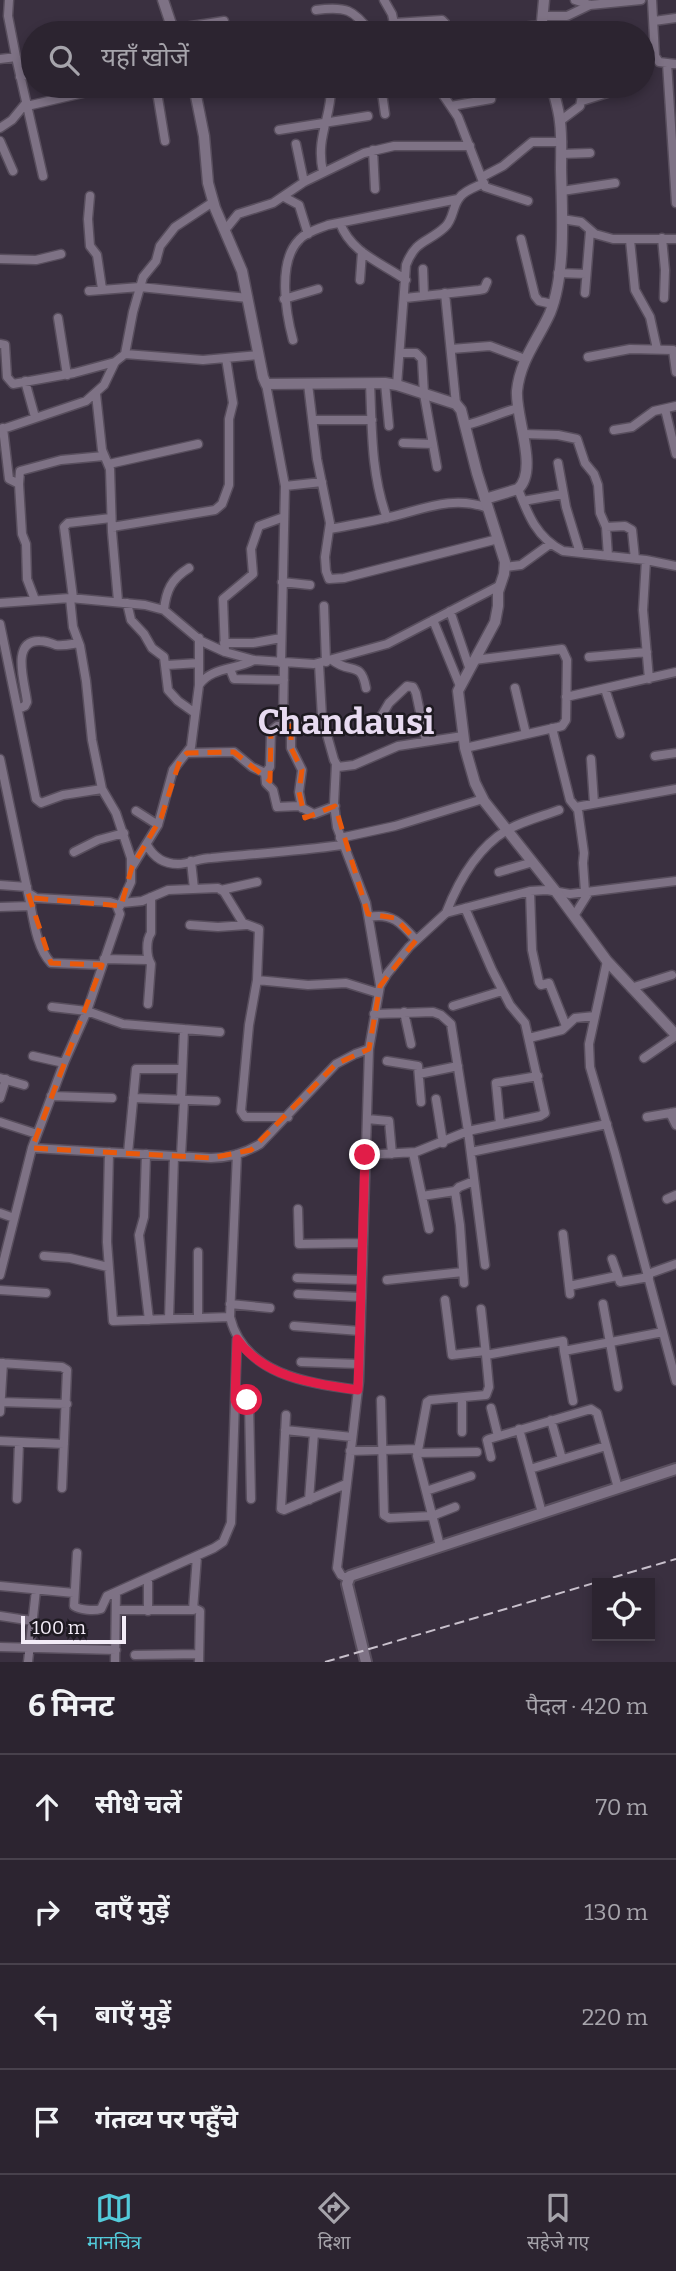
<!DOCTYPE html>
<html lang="hi">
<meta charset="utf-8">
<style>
body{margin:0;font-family:Bitter,"Noto Sans Devanagari",serif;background:#342c38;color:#f1f3f6}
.controls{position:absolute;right:21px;bottom:21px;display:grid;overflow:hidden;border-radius:0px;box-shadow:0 4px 10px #0003}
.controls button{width:63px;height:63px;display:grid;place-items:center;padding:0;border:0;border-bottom:2px solid #48414c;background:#2c2430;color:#f1f3f6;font:35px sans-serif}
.scale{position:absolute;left:21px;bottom:18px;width:105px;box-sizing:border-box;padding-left:7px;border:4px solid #f3ecf7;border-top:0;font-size:19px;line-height:24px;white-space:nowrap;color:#f3ecf7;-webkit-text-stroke:5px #1e1a21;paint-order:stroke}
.stop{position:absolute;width:21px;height:21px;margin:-16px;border:5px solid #e11d48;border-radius:50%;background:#fff}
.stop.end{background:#e11d48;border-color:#fff;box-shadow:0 2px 7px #0008}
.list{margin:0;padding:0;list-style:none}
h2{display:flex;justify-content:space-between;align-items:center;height:91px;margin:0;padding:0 28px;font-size:30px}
h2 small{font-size:23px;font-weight:400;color:#a6a4ab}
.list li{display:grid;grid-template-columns:46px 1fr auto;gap:21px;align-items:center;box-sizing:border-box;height:105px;padding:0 28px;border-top:2px solid #48414c}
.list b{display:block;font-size:26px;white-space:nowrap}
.list em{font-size:23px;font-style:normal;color:#a6a4ab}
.icon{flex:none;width:38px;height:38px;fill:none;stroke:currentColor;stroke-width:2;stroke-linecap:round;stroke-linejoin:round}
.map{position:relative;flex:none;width:676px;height:1662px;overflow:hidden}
.search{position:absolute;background:#2c2430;box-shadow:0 4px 10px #0003;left:21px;right:21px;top:21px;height:77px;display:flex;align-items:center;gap:18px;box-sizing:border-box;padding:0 24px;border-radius:38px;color:#a6a4ab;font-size:26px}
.sheet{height:511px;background:#2c2430}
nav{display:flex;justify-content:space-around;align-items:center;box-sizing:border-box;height:98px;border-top:2px solid #48414c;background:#2c2430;font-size:19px;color:#a6a4ab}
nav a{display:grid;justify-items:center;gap:4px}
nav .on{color:#53cbda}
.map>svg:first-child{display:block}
</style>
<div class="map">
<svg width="676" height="1662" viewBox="0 0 676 1662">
<rect width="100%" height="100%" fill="#3a3040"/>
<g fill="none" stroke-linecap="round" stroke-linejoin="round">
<g stroke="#584e5d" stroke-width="11">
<path id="minor" d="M9 0 8 16 16 57 43 176
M384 0 392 14 396 33
M575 0 590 5 641 0
M652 0 655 56 659 62 676 64
M316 10C345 6 354 9 371 33
M542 16H567L590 5
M654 21 676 18
M394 23 442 20 445 23 448 33
M172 29 224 21
M145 33 171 26
M484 33C509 28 555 19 578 33
M0 59 16 57
M667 63 676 203
M20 77 33 73
M156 86 165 141
M381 86 385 114
M437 86 458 117 485 187 528 201
M582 101 620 89
M27 106 113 86
M451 106 491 99
M560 121 580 106 584 86
M0 128 12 120 26 103
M279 130 368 116
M0 141 13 171
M296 144 304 182
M373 150 375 189
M561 154 590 153
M323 172C315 137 332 117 331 86
M482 177 503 166 532 142H562
M562 191 615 183
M90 196 88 219 90 246 97 255 102 289
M284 197 299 205 308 234
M562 219 581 222 595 234 613 239H676
M340 223C351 253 382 263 406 280
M225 230 238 214 273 203 304 182 364 153 394 146H470
M662 238 665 270 664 298
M521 239 535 296 539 301 552 304
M630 240 635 290 650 317 657 349
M0 259 36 260 61 254
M423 269 424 296
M558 273 586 274
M360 280 362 252
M89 291 140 287 248 298
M445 293 456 404
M585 293 590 231
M405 298 479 290 484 289 487 282
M284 299 318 289
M58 318 67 375
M293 340C286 314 277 262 299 240 306 232 318 229 328 225L458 199
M0 344 5 345 7 377 13 384 74 373 115 362
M451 349 490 346 525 359
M400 353H416L422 359 424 394 437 467
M125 354 133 312 143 277 156 261 160 246 175 227 213 202
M588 357 630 349 673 350 676 372
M25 381 35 417
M370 383C372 429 371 475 387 518
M385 383 389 426
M266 384 285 486 281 663
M308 384 317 459 330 523 325 557 326 571 329 579 344 578 498 539
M397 385 406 265C416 239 428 243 445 227 454 219 452 206 460 197 465 190 476 187 484 183
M96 394 102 450 110 469 112 532 118 601
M665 409 676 454
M313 420H372
M466 425C484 421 499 413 518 408
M3 428 9 479 19 484 22 534 26 544 27 579 35 600
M0 430 86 401 104 385 115 362 125 354 203 360 259 355
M614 430 632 427 654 411 676 406
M523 434 558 435 577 439 585 463 594 474 598 485 600 513 606 527 608 556
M403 443 433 444
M558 463 566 507 580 553
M109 464 198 444
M19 484 20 471 61 460 104 456
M285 486 322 482
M518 489C528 515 537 538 563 551L646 560 676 566
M523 501 563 494
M112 527 215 510 222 504 229 485V419L233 403 226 358
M606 527 625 526 632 530 635 559
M330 529C350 525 370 522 390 517 424 509 453 495 488 508
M646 560 643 610 649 679
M505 567 521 565 550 544
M282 582 310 585
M70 598 73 627 80 646 86 681 92 740 102 789 116 813 131 858V882L120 906
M73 598 64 527 68 523 111 518
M0 603 70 598 145 605 164 610 201 641 225 652 254 660 314 664 387 644 499 586
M127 603 131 620 144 634 152 648 164 657 168 690 178 701 195 713
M324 606 326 662
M164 610C166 591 171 579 189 568
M450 611 469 667
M433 620 460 686
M0 624 36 799 41 803 63 795 102 789
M199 638V685
M224 643H253L281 638
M225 652 223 599 253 574 251 549 259 526 284 517
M589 657 647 652
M332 660C351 675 361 660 366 688
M319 664 322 717 334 760 338 767 354 765 398 746 463 736
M167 665 199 663
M230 669 234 679 284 680
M515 688 526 734
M605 689 620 734
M566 697 676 672
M18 709 25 706 27 702C25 683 10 640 40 641 46 641 51 643 56 645 64 646 72 644 79 643
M379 720 389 703 407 686 413 687 416 693 426 741
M287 726 308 725
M291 726V748L302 770 299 792 302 808
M552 728 570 800 578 810 584 853 583 863 585 892
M465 748 558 727 562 726 566 720 567 660 562 649 474 660
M187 753 234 752 252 767 265 773 266 783 273 790 277 807 299 806 314 814 335 806
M655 756 676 753
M0 759 28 893 36 898 110 902 116 904 120 914 87 1011 64 1063 32 1148 0 1275
M591 759 594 803
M336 764 334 804 337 827 366 903 380 985
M265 773 270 767 271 731 277 726H283L284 663
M576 807 676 789
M136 811 158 825
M340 838 395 826 483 799
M147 845C154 858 164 864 178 864 189 864 200 858 211 858 255 854 298 851 342 845
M74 852 98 840 124 833
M191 861 194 889
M132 867 158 825 173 770 191 747 199 685C211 667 236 670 254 660
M499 872 533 862
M0 885 27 887
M221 890 257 882
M530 891 532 950 539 982 541 985 549 983 566 1026
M28 893C33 914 35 946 51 963L102 965
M122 903 142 901 168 890 218 888 224 892 243 923 259 929 257 980 249 1025 241 1111 245 1117H288
M0 907 31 906
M446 913C458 882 477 848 507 830 523 821 543 816 559 810
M574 916 589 892
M369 917C392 912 402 924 416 940
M190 925 218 927 246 925
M104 959 148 960
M607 961 589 1044 590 1067 615 1153 676 1381
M257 980 308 985 346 983 378 993
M631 988 672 975
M148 1004 151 964C146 956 146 940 151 933V897
M453 1006 502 991
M52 1007 87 1011 123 1024 220 1032
M404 1012 411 1044
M374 1014 433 1012 441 1015 451 1024 468 1131 485 1265
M529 1038 562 1030 575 1018 595 1016
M33 1056 64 1063
M644 1058 676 1036
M387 1061 418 1066 421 1102
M419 1074 458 1066
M0 1078 24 1085
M51 1096 112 1098
M0 1098 6 1079
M133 1098 216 1101
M436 1099 443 1143
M181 1100 184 1029
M670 1113 676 1125
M647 1117 676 1112
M367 1119 389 1121 392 1154
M0 1122 37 1134
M500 1124 496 1083 538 1076
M32 1148 211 1158C229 1158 245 1153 260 1144L336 1064 355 1054 369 1049
M109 1152 107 1242 113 1321 230 1317
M471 1152 607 1124
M128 1153 136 1069H182
M413 1153 429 1229
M146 1154 144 1217 139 1235 149 1320
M237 1154 230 1317C244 1375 308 1383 358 1390
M365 1155 416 1152 468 1131 540 1116 545 1113 525 1023 510 1005 492 970 465 908
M181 1156 184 1100
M422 1196 455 1191
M667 1199 676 1195
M298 1209 299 1244 362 1243
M0 1213 14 1218
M563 1234 570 1294
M44 1256 70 1258 108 1267
M612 1259 620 1282 649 1277
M648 1274 676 1264
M297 1278 361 1280
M387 1280 463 1272
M464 1283 460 1225 455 1191 459 1187 474 1181
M569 1286 617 1276
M0 1290 46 1293
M298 1294 360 1297
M445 1300 452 1355 485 1351
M230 1304 270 1308
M603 1304 618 1387
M481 1309 486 1355
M198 1318V1252
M169 1319 174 1156
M294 1326 360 1331
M564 1351 573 1401
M301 1362 359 1364
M0 1363 62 1367 67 1370 62 1488
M235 1400H247L249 1403 251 1499
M381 1400 384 1515 389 1518 432 1516 455 1507
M0 1402 67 1404
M491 1408 498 1436
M0 1412 3 1363
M286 1415 281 1509 284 1510 346 1484
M551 1420 562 1459
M519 1429 542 1513
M285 1430 352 1437
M462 1432V1398
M0 1441 64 1444
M350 1451 417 1449
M417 1453 477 1452
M491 1457 487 1440 489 1439 591 1409 597 1413 618 1488
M530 1469 606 1446
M426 1491 471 1476
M17 1499 19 1442
M309 1500 314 1433
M440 1546 417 1456 427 1402 430 1400 486 1395 489 1387 486 1355 563 1341 564 1351 663 1332
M77 1553 74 1606C80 1610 94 1611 101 1609L107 1596 214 1548 223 1542 231 1523 237 1339
M148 1578V1611
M347 1578 341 1575 337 1568 359 1381 369 1049 380 986 387 974 409 947 446 913 530 891 547 890 570 894 676 881
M0 1586 74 1593
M194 1608 200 1611 199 1662
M116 1610H193L197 1556
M0 1616 33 1621
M0 1647 116 1650
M135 1655 199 1654
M28 1662 36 1590
M115 1662 116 1592"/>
</g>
<g stroke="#584e5d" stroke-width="13">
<path id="tertiary" d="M163 0 174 33
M541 33 544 0
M194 86 204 136 208 183 215 208 242 271 263 377 266 384 385 383 397 385 456 404 461 410 477 473 505 562 504 574 498 592V606L495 622 458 691 465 748 475 783 484 801 557 893 607 961 676 1035
M485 499 518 489C539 470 515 417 517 391 520 360 538 340 550 313 566 274 562 212 561 170 561 154 562 138 560 122 559 110 555 98 552 86"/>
</g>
<g stroke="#584e5d" stroke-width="14">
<path id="secondary" d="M366 1662 347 1584 350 1576 676 1469"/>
</g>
<use href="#minor" stroke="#7e7285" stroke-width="8"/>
<use href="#tertiary" stroke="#7e7285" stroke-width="10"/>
<use href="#secondary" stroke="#7e7285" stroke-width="10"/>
<path stroke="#c8c0cc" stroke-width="2" stroke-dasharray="10 5" stroke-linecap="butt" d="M325 1662 676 1559"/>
</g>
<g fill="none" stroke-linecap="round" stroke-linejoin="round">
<path stroke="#e11d48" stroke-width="9" d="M247 1400H235L237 1339C264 1378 315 1384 358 1390L365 1155"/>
</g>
<path fill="none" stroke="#e8590c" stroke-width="5" stroke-dasharray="14 9" stroke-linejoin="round" d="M291 726V748L302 770 299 792 305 818 335 806 368 914 395 918 416 940 380 986 369 1049 336 1064 251 1150 211 1158 32 1148 102 965 51 963 28 893 33 898 121 906 132 867 161 818 180 760 187 753 234 752 270 781 271 731Z"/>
<g text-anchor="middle" stroke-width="5" stroke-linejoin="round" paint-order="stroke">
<g font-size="35" font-weight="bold" fill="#e8dbf1" stroke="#1e1a21">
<text x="346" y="734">Chandausi</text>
</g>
</g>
</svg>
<div class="controls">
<button><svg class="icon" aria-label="locate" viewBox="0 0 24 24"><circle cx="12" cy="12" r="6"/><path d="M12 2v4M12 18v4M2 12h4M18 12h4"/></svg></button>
</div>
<div class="scale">100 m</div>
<div class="stop" style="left:247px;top:1400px"></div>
<div class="stop end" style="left:365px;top:1155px"></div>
<div class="search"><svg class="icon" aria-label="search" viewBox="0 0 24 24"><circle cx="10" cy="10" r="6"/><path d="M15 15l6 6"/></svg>यहाँ खोजें</div>
</div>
<section class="sheet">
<h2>6 मिनट<small>पैदल · 420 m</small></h2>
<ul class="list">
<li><svg class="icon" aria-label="ahead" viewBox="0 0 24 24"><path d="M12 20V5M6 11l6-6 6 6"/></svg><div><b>सीधे चलें</b></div><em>70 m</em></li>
<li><svg class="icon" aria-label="right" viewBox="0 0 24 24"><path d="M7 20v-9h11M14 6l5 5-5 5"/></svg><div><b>दाएँ मुड़ें</b></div><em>130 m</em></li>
<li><svg class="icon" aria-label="left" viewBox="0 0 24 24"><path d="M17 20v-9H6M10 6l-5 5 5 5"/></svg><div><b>बाएँ मुड़ें</b></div><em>220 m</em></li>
<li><svg class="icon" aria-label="arrive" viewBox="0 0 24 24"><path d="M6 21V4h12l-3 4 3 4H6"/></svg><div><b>गंतव्य पर पहुँचे</b></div></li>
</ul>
</section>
<nav>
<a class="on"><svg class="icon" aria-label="map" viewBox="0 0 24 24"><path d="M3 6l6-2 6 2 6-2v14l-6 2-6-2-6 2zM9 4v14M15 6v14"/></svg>मानचित्र</a>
<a><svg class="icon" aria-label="directions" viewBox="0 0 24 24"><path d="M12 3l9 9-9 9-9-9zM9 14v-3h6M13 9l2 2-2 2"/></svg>दिशा</a>
<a><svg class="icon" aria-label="saved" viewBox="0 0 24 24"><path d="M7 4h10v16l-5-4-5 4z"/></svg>सहेजे गए</a>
</nav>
